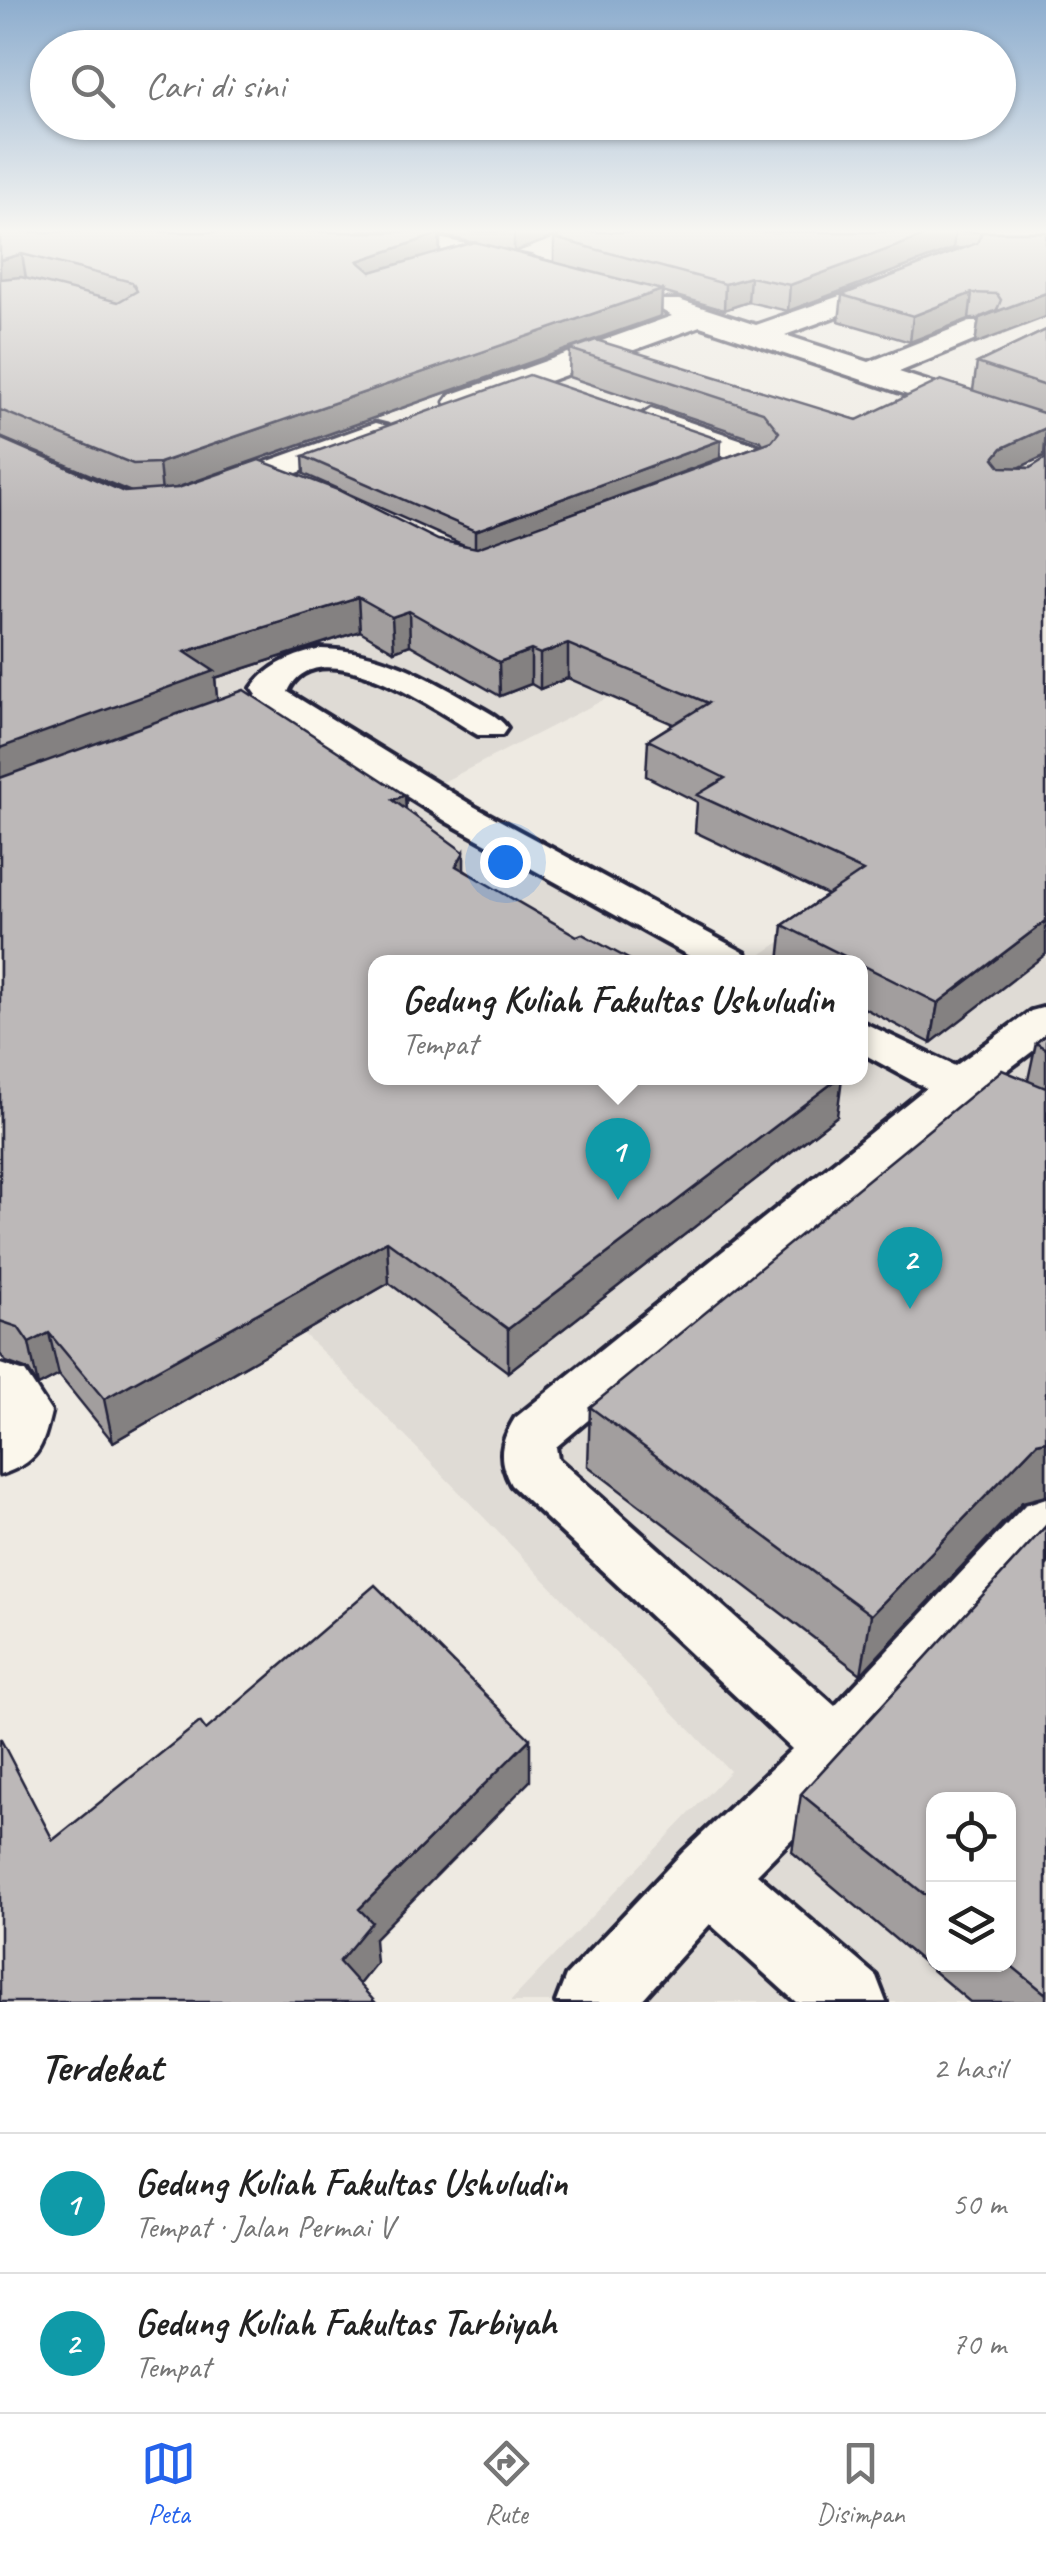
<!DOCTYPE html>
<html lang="id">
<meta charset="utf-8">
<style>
body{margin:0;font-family:Caveat,sans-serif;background:#f2f2f2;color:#222}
.controls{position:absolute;right:30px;bottom:30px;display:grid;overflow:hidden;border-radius:20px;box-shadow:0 2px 8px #0004}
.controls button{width:90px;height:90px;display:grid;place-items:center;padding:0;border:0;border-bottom:2px solid #e0e0e0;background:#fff;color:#222;font:50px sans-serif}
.you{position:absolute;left:505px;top:862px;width:35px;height:35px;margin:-25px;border:8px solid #fff;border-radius:50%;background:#1a73e8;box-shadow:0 0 0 15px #1a73e833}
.badge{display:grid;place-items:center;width:65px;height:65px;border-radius:50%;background:#2563eb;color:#fff;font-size:32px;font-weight:700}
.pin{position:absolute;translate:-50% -82px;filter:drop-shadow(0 2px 5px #0008)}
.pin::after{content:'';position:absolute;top:52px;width:35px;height:30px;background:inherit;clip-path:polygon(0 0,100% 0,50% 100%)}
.popup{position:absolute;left:368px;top:955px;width:500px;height:130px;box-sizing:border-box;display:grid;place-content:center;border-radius:20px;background:#fff;filter:drop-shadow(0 2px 8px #0005);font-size:32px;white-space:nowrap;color:#767676}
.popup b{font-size:38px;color:#222}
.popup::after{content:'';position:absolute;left:50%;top:100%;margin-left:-20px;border:20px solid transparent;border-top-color:#fff}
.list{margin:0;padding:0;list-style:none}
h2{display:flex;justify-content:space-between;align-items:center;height:130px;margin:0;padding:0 40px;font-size:42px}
h2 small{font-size:32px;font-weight:400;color:#767676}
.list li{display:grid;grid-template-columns:65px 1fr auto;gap:30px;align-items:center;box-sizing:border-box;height:140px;padding:0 40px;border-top:2px solid #e0e0e0}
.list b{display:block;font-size:38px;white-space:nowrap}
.list p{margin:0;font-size:32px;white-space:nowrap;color:#767676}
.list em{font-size:32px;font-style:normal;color:#767676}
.icon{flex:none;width:55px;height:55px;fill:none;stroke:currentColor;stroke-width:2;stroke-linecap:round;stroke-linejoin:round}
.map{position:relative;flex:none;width:1046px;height:2002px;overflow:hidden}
.search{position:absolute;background:#fff;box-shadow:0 2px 8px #0004;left:30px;right:30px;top:30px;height:110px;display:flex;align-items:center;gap:25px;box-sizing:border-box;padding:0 35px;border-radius:55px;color:#767676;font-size:38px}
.sheet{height:410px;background:#fff}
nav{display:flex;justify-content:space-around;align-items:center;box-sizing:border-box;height:140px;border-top:2px solid #e0e0e0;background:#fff;font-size:28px;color:#767676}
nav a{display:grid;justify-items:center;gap:5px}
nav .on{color:#2563eb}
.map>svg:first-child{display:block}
</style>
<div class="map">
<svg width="1046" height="2002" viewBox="0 0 1046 2002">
<rect width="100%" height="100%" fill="#eeeae2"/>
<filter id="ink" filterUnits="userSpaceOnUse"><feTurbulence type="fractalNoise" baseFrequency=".01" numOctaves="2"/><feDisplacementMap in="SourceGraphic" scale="20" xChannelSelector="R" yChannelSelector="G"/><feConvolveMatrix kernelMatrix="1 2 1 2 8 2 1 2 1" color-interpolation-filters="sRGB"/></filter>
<g filter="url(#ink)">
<path fill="#dfdbd5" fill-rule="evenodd" d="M0 565 473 581 656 673 437 785 756 958 954 825 1046 867V2002H510L730 1771 333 1362 106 1145ZM376 962H860V1078H376ZM934 1800H1008V1964H934Z"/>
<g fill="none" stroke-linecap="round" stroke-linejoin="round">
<g stroke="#22223b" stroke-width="8">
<path id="lane" d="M321 649C377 650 421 673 469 701 482 709 498 715 507 728L502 735H478C440 713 317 625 288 692L475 807 745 953 750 962H700L449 823 273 712 223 731H199L194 724 199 717 257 695 252 688C269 664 294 655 321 649Z
M1046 1007V1041L989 1084 1046 1114V1148L961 1107 556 1447 558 1459 835 1706 1025 1505 1046 1498V1562L860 1770 757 1874 876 1976 886 2002H796L710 1924 640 2002H556L566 1976 683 1852 792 1749 511 1485C497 1458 500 1443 515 1418L926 1088 860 1052V1021L955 1066 1031 1011Z"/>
</g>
<g stroke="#22223b" stroke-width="7">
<path id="street" d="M360 232H410L533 258 537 264 524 272 372 240Z
M909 272 919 274 923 280 919 286 785 335 869 362 970 322H990L994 328 990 334 899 372 1046 420V441L700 326 472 409H450L445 402 450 395 672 316 655 306 659 300H679L756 325Z
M651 409 769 449 774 456 769 463 713 489H689L684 482 689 475 727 457 640 426 635 419Z
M375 423 387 426 392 433 387 440 223 500H199L193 493 199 486Z
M0 1364 25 1372 51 1412C42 1450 38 1462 0 1475Z"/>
</g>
<use href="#lane" fill="#fbf7ec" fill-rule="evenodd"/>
<use href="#street" fill="#fbf7ec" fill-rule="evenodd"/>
</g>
<path fill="#a29e9e" stroke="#22223b" stroke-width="2.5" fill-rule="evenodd" d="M0 232H567L514 252 554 262V238L568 232H1046L975 344 979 319H969L910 342 839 321 842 295 963 248 953 249 788 311 748 302 724 310 662 292 661 316 175 489 466 546 304 474 303 456 721 440 720 458 585 509 763 444 761 441 569 377 570 349 857 420 973 390 977 363 1046 330V456L1019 467 1030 468 931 1043 860 1006V962H779L783 925 827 895 695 832 697 802 646 776 648 740 673 724 568 678 540 689 531 684 500 696 410 645 394 651 360 631 215 678 217 700 405 795 406 809 464 870 837 1116 508 1372 389 1283 113 1442 59 1375 38 1386 28 1370 6 1362 0 1354V438L124 492H131L0 437ZM440 235 474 243 440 252Z
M1046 1034V1496L1022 1502 861 1674 588 1466 590 1407 1028 1080 1036 1043Z
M1046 1526V2002H970L792 1852 801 1794ZM934 1800H1008V1964H934Z"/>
<path fill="#848181" stroke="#22223b" stroke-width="2.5" d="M514 232H567L514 252Z
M935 232H955L953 249 788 311 790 285Z
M439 234 440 259 360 286 358 261Z
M22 254 26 279 0 286V260Z
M750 277 748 302 724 310 725 284Z
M662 290 661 316 162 493 159 463Z
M972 293 969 319 910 342 913 316Z
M1046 293V317L975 344 979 318Z
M1046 428 1044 456 997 478 994 458 1002 448Z
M721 440 720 458 475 550V531Z
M358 598 360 631 215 678 218 706 0 787V748L185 652Z
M409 611 410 645 394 651 392 617Z
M568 644V678L540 689V654Z
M531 650V684L500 696 499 662Z
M405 795 407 832 393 800Z
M464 852V890L456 866Z
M1046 921V954L931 1043 938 1003Z
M839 1078H842L837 1116 508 1372V1329Z
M387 1241 389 1283 113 1442 104 1399Z
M49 1333 59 1375 38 1386 29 1343Z
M1046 1441V1496L1022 1502 861 1674 871 1615 1037 1443Z
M530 1739V1781L374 1939 376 1963 345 2002 339 1962 359 1909Z"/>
<path fill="#bcb8b8" stroke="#22223b" stroke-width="2.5" d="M0 232H430L439 234 358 261 371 272 475 242 662 290 159 463 133 464 0 410V279L21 277 118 302 137 291 132 282 22 254 0 260Z
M568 232H935L790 285 750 277 725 284 554 238Z
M982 232H1046V293L979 318 997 310 1001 300 997 294 972 293 913 316 842 295 977 243Z
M1046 330V386L977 363Z
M596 340 857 420 941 380 1046 414V428L1002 448 994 458 1001 467 1030 468 1046 458V921L938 1003 783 925 863 871 697 795 725 778 648 740 708 703 568 644 540 654 531 650 499 662 409 611 392 617 358 598 185 652 214 671 0 748V438L124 492 178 488 259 460 338 490 438 540 477 548 772 441 779 432 763 412 570 349Z
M529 375 721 440 475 531 303 456Z
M244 690 405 795 393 800 464 852 456 866 577 936 582 934 634 962H376V1078H839L508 1329 387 1241 104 1399 49 1333 29 1343 18 1327 0 1321V778Z
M1046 1034V1049L1036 1043Z
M1002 1070 1046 1088V1441L1037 1443 871 1615 590 1407Z
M1046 1526V1994L1008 1963V1800H934V1902L801 1794Z
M375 1585 530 1739 359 1909 372 1922 339 1962 375 2002H0V1738L53 1840 200 1722 206 1730Z"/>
</g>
<linearGradient id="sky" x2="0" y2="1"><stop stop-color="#8dadce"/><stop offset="0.45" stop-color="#f7f6f2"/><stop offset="1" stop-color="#f7f6f2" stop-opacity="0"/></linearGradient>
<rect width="1046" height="513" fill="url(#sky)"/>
</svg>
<div class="controls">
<button><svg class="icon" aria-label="locate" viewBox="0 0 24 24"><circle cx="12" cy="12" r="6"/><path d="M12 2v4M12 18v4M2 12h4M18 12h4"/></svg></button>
<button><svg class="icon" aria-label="layers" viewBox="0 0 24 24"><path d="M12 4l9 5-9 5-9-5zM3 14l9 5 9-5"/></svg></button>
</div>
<div class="you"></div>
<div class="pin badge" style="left:618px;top:1200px;background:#0f9aa8">1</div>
<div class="popup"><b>Gedung Kuliah Fakultas Ushuludin</b>Tempat</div>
<div class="pin badge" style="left:910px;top:1309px;background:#0f9aa8">2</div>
<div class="search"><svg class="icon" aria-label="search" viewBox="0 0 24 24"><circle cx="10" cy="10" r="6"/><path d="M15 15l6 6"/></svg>Cari di sini</div>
</div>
<section class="sheet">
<h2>Terdekat<small>2 hasil</small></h2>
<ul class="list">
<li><span class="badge" style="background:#0f9aa8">1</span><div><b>Gedung Kuliah Fakultas Ushuludin</b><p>Tempat · Jalan Permai V</p></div><em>50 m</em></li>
<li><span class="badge" style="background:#0f9aa8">2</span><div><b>Gedung Kuliah Fakultas Tarbiyah</b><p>Tempat</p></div><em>70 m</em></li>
</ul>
</section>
<nav>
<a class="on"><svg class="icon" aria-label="map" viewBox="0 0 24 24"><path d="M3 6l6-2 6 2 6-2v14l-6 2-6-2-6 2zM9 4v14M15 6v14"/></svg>Peta</a>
<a><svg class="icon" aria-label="directions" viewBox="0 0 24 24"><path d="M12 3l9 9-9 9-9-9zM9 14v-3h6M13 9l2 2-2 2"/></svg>Rute</a>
<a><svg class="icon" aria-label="saved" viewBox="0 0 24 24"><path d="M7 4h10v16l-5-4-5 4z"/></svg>Disimpan</a>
</nav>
